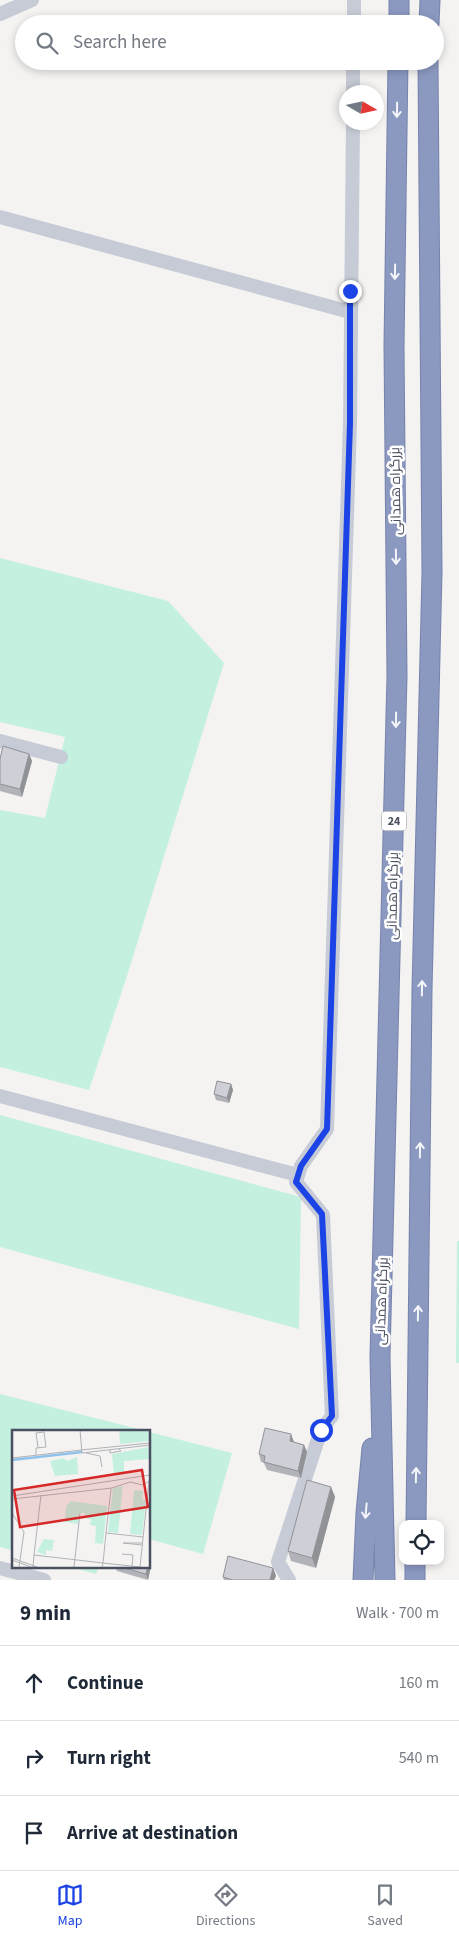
<!DOCTYPE html>
<meta charset="utf-8">
<style>
body{margin:0;font-family:"Source Sans 3",Cairo,sans-serif;background:#f2f2f3;color:#1f2937}
.controls{position:absolute;right:15px;bottom:15px;display:grid;overflow:hidden;border-radius:10px;box-shadow:0 2px 8px #0003}
.controls button{width:45px;height:45px;display:grid;place-items:center;padding:0;border:0;border-bottom:1px solid #e0e1e3;background:#fff;color:#1f2937;font:25px sans-serif}
.compass{position:absolute;left:339px;top:85px;width:45px;height:45px;border-radius:50%;background:#fff;box-shadow:0 2px 8px #0003;rotate:99deg}
.stop{position:absolute;width:15px;height:15px;margin:-11px;border:4px solid #1c43e5;border-radius:50%;background:#fff}
.stop.end{background:#1c43e5;border-color:#fff;box-shadow:0 1px 5px #0008}
.list{margin:0;padding:0;list-style:none}
h2{display:flex;justify-content:space-between;align-items:center;height:65px;margin:0;padding:0 20px;font-size:21px}
h2 small{font-size:16px;font-weight:400;color:#747a83}
.list li{display:grid;grid-template-columns:32px 1fr auto;gap:15px;align-items:center;box-sizing:border-box;height:75px;padding:0 20px;border-top:1px solid #e0e1e3}
.list b{display:block;font-size:19px;white-space:nowrap}
.list em{font-size:16px;font-style:normal;color:#747a83}
.icon{flex:none;width:28px;height:28px;fill:none;stroke:currentColor;stroke-width:2;stroke-linecap:round;stroke-linejoin:round}
.map{position:relative;flex:none;width:459px;height:1580px;overflow:hidden}
.search{position:absolute;background:#fff;box-shadow:0 2px 8px #0003;left:15px;right:15px;top:15px;height:55px;display:flex;align-items:center;gap:12px;box-sizing:border-box;padding:0 18px;border-radius:28px;color:#747a83;font-size:19px}
.sheet{height:290px;background:#fff}
nav{display:flex;justify-content:space-around;align-items:center;box-sizing:border-box;height:70px;border-top:1px solid #e0e1e3;background:#fff;font-size:14px;color:#747a83}
nav a{display:grid;justify-items:center;gap:2px}
nav .on{color:#1c43e5}
.map>svg:first-child{display:block}
</style>
<div class="map">
<svg width="459" height="1580" viewBox="0 0 459 1580">
<rect width="100%" height="100%" fill="#f4f3f2"/>
<path fill="#c3f0df" d="M0 558 168 601 224 663 126 979 89 1090 0 1067V810L45 818 65 737 0 722Z
M0 1115 301 1197 299 1329 0 1247Z
M457 1241H459V1363H456Z
M0 1394 146 1431H14V1551L0 1547Z
M149 1432 232 1453 203 1554 149 1539Z
M68 1566H99L96 1574Z"/>
<g fill="none" stroke-linecap="round" stroke-linejoin="round">
<g stroke="#7683ac" stroke-width="21">
<path id="highway" d="M399 24V0
M429 24 430 0
M416 1524 422 990 432 572 428 61
M363 1580 366 1513 372 1448
M385 1580 380 1357 397 676 394 346 398 61
M415 1580V1561"/>
</g>
<path stroke="#c6cbd6" stroke-width="14" d="M0 14 32 0
M354 24V0
M353 92V61
M0 217 350 312
M0 741 61 757
M0 1096 294 1174
M0 1568 44 1580
M289 1580 278 1562 321 1430 332 1416 323 1215 296 1182 301 1166 327 1129 350 423 353 122"/>
<use href="#highway" stroke="#8b98c0" stroke-width="19"/>
</g>
<path fill="#b2b3b9" d="M29 754 32 761 22 797 0 791V759Z
M231 1084 233 1090 229 1103 216 1100 214 1094Z
M294 1442 304 1445 307 1452 301 1478 267 1470 264 1463 261 1462 259 1454Z
M331 1487 335 1497 316 1568 291 1561 288 1551Z
M115 1566H151L148 1580 117 1571Z
M273 1568 276 1576 274 1580H224L223 1577Z"/>
<path fill="#919296" d="M29 754 32 761 22 797 20 789Z
M231 1084 233 1090 229 1103 227 1098Z
M291 1434 294 1442 292 1448 290 1441Z
M304 1445 307 1452 301 1478 298 1471Z
M331 1487 335 1497 316 1568 312 1558Z
M150 1561 151 1566 148 1580 146 1574Z
M273 1568 276 1576 274 1580H270Z"/>
<path fill="#cfd0d7" stroke="#919296" d="M3 746 29 754 20 789 0 784V759Z
M217 1081 231 1084 227 1098 214 1094Z
M265 1428 291 1434 290 1441 304 1445 298 1471 264 1462 265 1456 259 1454Z
M307 1480 331 1487 312 1558 288 1551Z
M228 1556 273 1568 270 1580H233L223 1577Z
M117 1566H148L146 1574Z"/>
<defs><path id="oneway-shaft" d="M-6 0H5M1.5-3L5.5 0L1.5 3" fill="none" stroke-width="1.6" stroke-linecap="round" stroke-linejoin="round" transform="scale(1.25)"/></defs>
<g stroke="#f3f5f9">
<use href="#oneway-shaft" transform="translate(397 110) rotate(91)"/>
<use href="#oneway-shaft" transform="translate(395 272) rotate(91)"/>
<use href="#oneway-shaft" transform="translate(396 557) rotate(89)"/>
<use href="#oneway-shaft" transform="translate(396 720) rotate(91)"/>
<use href="#oneway-shaft" transform="translate(422 988) rotate(-89)"/>
<use href="#oneway-shaft" transform="translate(420 1150) rotate(-89)"/>
<use href="#oneway-shaft" transform="translate(418 1313) rotate(-89)"/>
<use href="#oneway-shaft" transform="translate(416 1475) rotate(-89)"/>
<use href="#oneway-shaft" transform="translate(366 1511) rotate(95)"/>
</g>
<g fill="none" stroke-linecap="round" stroke-linejoin="round">
<path stroke="#1c43e5" stroke-width="6" d="M321 1430 332 1416 322 1214 296 1182 301 1166 327 1129 350 423V291"/>
</g>
<g text-anchor="middle" stroke-width="5" stroke-linejoin="round" paint-order="stroke">
<rect fill="#fff" stroke="#808490" stroke-width="1" x="381.5" y="811.5" width="25" height="19" rx="4"/>
<g font-size="12" font-weight="bold" fill="#4a5060">
<text x="394" y="825">24</text>
</g>
<g font-size="14" fill="#4a5060" stroke="#fff">
<text transform="translate(395 491) rotate(-91)" y="5">بزرگراه همدانی</text>
<text transform="translate(392 896) rotate(-89)" y="5">بزرگراه همدانی</text>
<text transform="translate(381 1301) rotate(-88)" y="5">بزرگراه همدانی</text>
</g>
</g>
<g transform="translate(12 1430)">
<rect width="138" height="138" fill="#f4f3f2"/>
<path d="M107 0H137V11L108 14ZM137 17V29L112 31V43L102 45 100 24ZM65 27 66 44 43 46 38 31 52 28 55 31ZM111 56 106 103 96 102 101 58ZM122 60 131 61 130 69 134 70 130 105 118 104ZM59 71 95 76 91 114 83 113 84 96 78 95 79 89 73 88V83H67L66 94 53 92 54 76ZM32 109 42 110 40 121 34 120V125L25 122Z" fill="#c3f0df"/>
<path fill="none" stroke="#90c3ec" stroke-width="2.5" d="M0 30 70 22"/>
<path fill="none" stroke="#b0b2b8" stroke-width="1" d="M68 0 70 23 138 15M69 20 138 13M98 20V23L109 21 107 19M74 23 88 26 90 37M24 25V18L34 17 32 2 24 3 26 17M0 28 69 20M99 59 94 103 131 107M0 66 138 45M0 69 100 58 118 52 131 55 137 51 128 137 91 133 90 137M0 83 12 102 7 137M130 115 111 113H131M110 124 121 125 120 136M22 125 29 65M0 128 25 137M0 130 19 137M21 137 22 125 91 133 94 103M62 137 68 83"/>
<path fill="#d62828" fill-opacity="0.15" stroke="#d62828" stroke-width="2.5" d="M130 40 136 77 8 97 2 60Z"/>
<rect width="138" height="138" fill="none" stroke="#4a5060" stroke-width="2.5"/>
</g>
</svg>
<div class="controls">
<button><svg class="icon" aria-label="locate" viewBox="0 0 24 24"><circle cx="12" cy="12" r="6"/><path d="M12 2v4M12 18v4M2 12h4M18 12h4"/></svg></button>
</div>
<svg class="compass" viewBox="-18 -18 36 36"><path d="M0-13l5 13h-10z" fill="#e53935"/><path d="M0 13l5-13h-10z" fill="#747a83"/></svg>
<div class="stop" style="left:321px;top:1430px"></div>
<div class="stop end" style="left:350px;top:291px"></div>
<div class="search"><svg class="icon" aria-label="search" viewBox="0 0 24 24"><circle cx="10" cy="10" r="6"/><path d="M15 15l6 6"/></svg>Search here</div>
</div>
<section class="sheet">
<h2>9 min<small>Walk · 700 m</small></h2>
<ul class="list">
<li><svg class="icon" aria-label="ahead" viewBox="0 0 24 24"><path d="M12 20V5M6 11l6-6 6 6"/></svg><div><b>Continue</b></div><em>160 m</em></li>
<li><svg class="icon" aria-label="right" viewBox="0 0 24 24"><path d="M7 20v-9h11M14 6l5 5-5 5"/></svg><div><b>Turn right</b></div><em>540 m</em></li>
<li><svg class="icon" aria-label="arrive" viewBox="0 0 24 24"><path d="M6 21V4h12l-3 4 3 4H6"/></svg><div><b>Arrive at destination</b></div></li>
</ul>
</section>
<nav>
<a class="on"><svg class="icon" aria-label="map" viewBox="0 0 24 24"><path d="M3 6l6-2 6 2 6-2v14l-6 2-6-2-6 2zM9 4v14M15 6v14"/></svg>Map</a>
<a><svg class="icon" aria-label="directions" viewBox="0 0 24 24"><path d="M12 3l9 9-9 9-9-9zM9 14v-3h6M13 9l2 2-2 2"/></svg>Directions</a>
<a><svg class="icon" aria-label="saved" viewBox="0 0 24 24"><path d="M7 4h10v16l-5-4-5 4z"/></svg>Saved</a>
</nav>
